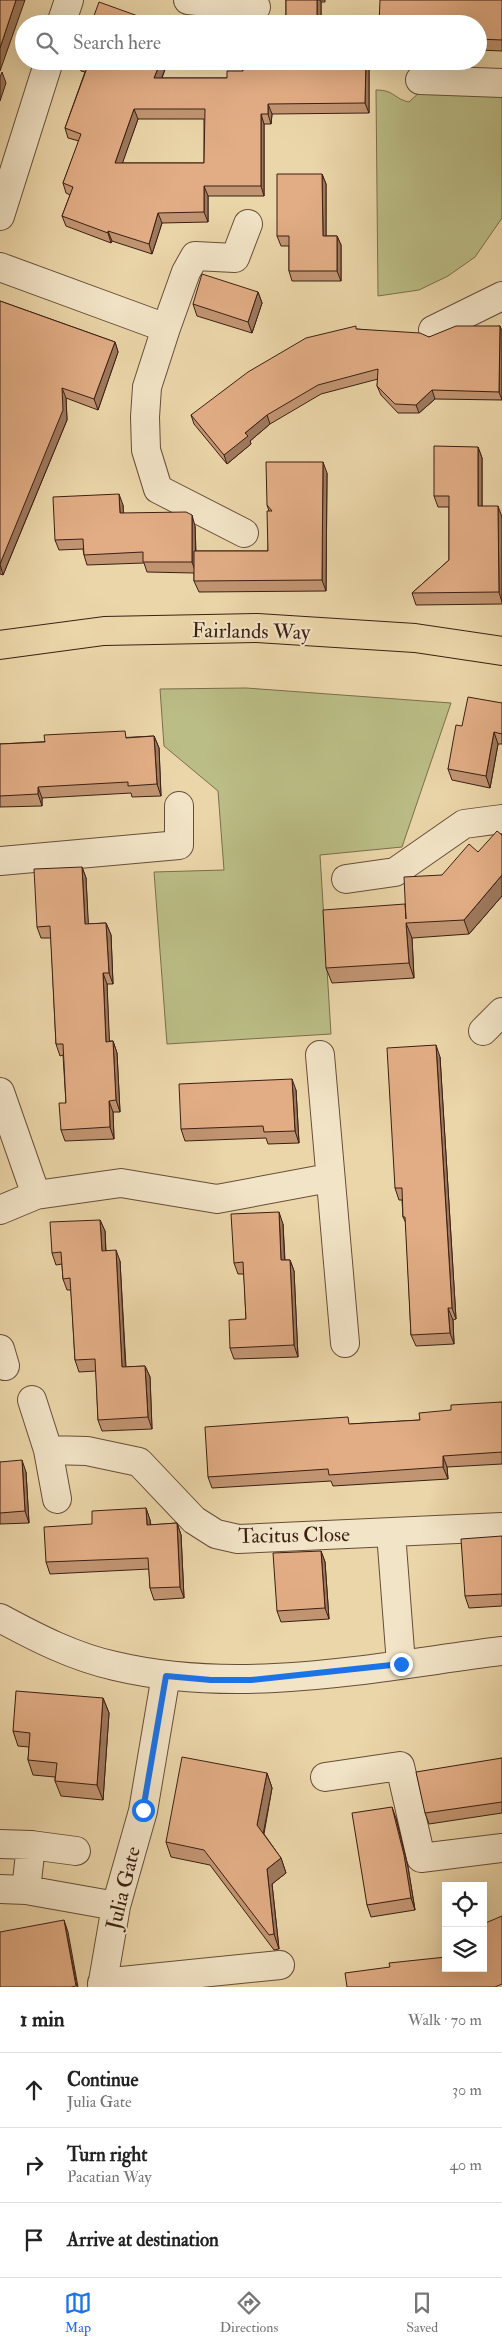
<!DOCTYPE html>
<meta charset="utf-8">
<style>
body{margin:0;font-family:"IM FELL Double Pica",serif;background:#f6f6f6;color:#222}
.controls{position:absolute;right:15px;bottom:15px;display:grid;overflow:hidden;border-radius:0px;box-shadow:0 5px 20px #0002}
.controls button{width:45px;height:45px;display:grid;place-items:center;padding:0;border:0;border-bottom:1px solid #e0e0e0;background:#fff;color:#222;font:25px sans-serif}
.stop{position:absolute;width:15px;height:15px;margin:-11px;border:4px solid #1a73e8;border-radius:50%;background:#fff}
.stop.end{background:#1a73e8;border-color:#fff;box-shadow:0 1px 5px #0008}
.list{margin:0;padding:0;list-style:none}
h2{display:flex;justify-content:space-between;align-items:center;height:65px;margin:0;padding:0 20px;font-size:21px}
h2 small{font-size:16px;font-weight:400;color:#767676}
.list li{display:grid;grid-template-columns:32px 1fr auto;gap:15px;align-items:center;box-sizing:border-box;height:75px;padding:0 20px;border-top:1px solid #e0e0e0}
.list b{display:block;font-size:19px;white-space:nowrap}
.list p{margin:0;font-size:16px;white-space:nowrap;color:#767676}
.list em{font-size:16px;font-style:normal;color:#767676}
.icon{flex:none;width:28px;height:28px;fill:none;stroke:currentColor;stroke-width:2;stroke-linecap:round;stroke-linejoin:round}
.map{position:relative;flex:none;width:502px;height:1987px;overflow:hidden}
.search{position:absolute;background:#fff;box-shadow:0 5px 20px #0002;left:15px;right:15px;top:15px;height:55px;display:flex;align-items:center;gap:12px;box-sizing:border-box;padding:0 18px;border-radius:28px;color:#767676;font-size:19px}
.sheet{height:290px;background:#fff}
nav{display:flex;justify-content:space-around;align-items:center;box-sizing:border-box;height:70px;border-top:1px solid #e0e0e0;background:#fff;font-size:14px;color:#767676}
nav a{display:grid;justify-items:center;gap:2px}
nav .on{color:#1a73e8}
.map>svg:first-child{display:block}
</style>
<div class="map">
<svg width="502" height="1987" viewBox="0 0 502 1987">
<rect width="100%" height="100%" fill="#ebd6a9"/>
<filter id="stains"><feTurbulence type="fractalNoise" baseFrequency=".004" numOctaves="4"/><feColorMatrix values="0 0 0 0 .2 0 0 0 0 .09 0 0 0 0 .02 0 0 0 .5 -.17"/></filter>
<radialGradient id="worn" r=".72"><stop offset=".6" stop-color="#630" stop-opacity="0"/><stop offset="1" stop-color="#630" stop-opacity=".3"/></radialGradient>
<path fill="#bbbd86" stroke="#7b6e4c" d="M376 90C395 90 394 99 409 102L422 90 502 91V218L475 257 448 276 419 290 378 296Z
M246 688 451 703 402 847 320 855 331 1034 167 1044 154 872 224 870 218 791 164 746 160 689Z"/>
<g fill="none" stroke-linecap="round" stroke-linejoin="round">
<g stroke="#674d38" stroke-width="30">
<path id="minor" d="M188 0 256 7
M61 24 69 0
M420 80 502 83
M0 216 49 61
M0 267 166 328 147 387 145 417 146 450 158 489 244 533
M166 328 186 272 195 256 235 258 248 224
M433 330 502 296
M0 861 179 845V806
M346 879 395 872 464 824 502 819
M483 1031 502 1012
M320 1055 345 1343
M0 1092 36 1195
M0 1210 36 1195 121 1183 217 1199 329 1178
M0 1349 5 1366
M32 1400 48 1450 57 1499
M48 1450 87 1451 139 1462 194 1520 216 1534 238 1539 502 1527
M391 1533 401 1664
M0 1618C37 1638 74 1657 115 1666 242 1696 375 1667 502 1651
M325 1777 400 1766 421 1858 502 1848
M0 1844 31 1845 76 1851
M0 1889 26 1890 116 1906
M26 1890 31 1845
M102 1983 280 1965
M102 1987 116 1906 143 1811 166 1675"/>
</g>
<g stroke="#3b1f13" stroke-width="30">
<path id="major" d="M0 645 104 631 257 628 415 638 502 651"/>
</g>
<use href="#minor" stroke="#f2e4c7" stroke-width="28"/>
<use href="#major" stroke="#ebd6a9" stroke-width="28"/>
</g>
<path fill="#c29572" stroke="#3b1f13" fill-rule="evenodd" d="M286 0H325V2H321V24H286Z
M502 0V51L478 50V24Z
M77 61H168L162 78H227L243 71V61H368L369 65V113L272 114 271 124H264V196H208V222L162 223 152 254 112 241 111 243 66 226 62 216 70 195 66 193 63 183 79 141 68 138 65 128 85 72 81 71ZM138 119H204V163H122Z
M322 174 326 184V236H337L341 245V281H292L289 271V246H281L277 236Z
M258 292 262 303 252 333 197 316 193 304Z
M0 301 115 342 118 352 98 410 66 398 67 420 3 575 0 574Z
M500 326 502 400 435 399 419 413H398L381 395 377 386 378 379 321 394 270 424 250 441 251 444 227 464 194 424 191 415 357 329 429 337Z
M478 447 482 458V506L502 517V604L416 605 412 593 449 560V507H438L434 496Z
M327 473 326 591 199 592 194 581V573L147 572 144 563 87 565 84 555 83 549 59 550 55 540 123 505V513L195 526 196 551H268L269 511 267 505Z
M502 703V744H498L490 788 452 780 448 769 462 726Z
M154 736 159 748 161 796 132 797 131 793 42 798V806L0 807V744Z
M502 835V896L469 934 412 938 414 978 332 983 326 968 442 875 478 852Z
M82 867 86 878 88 924 106 923 111 935 113 984H107L109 1041H113L117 1053 120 1112H113L114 1139 65 1141 61 1130 66 1103 63 1055 60 1056 56 1044 51 938H41L37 927Z
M440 1057 456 1319 453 1320 454 1344 416 1346 411 1335 406 1223 403 1217 402 1200H399L395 1188Z
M296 1090 299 1143 268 1144 266 1138 185 1141 181 1129Z
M100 1220 105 1231 106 1250 120 1261 126 1367 145 1366 150 1377 152 1429 102 1431 98 1420 96 1371 79 1372 75 1360 71 1290H67L63 1279 62 1264 56 1265 52 1253Z
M283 1224 285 1260H290L294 1271 298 1357 234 1359 230 1348 246 1319 244 1274H238L234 1263Z
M502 1402V1464L447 1467 448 1479 333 1486 331 1481 212 1488 208 1477 351 1424 420 1420 451 1410Z
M0 1462 26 1472 29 1523 0 1524Z
M146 1508 150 1520 151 1525 177 1523 181 1535 184 1598 154 1600 150 1588 149 1569 50 1574 46 1562 92 1524Z
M502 1536V1606L469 1608 465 1596Z
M321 1551 325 1562 329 1619 281 1622 277 1611Z
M103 1698 109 1713 103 1800 61 1796 55 1781V1777L33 1775 28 1760 29 1747 18 1746 13 1731Z
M502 1758V1813L429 1824 425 1813Z
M267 1773 272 1788 264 1834 281 1858 286 1873 272 1884 279 1949 274 1950 210 1865 171 1857 166 1842Z
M396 1818 408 1867 415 1910 371 1917 367 1905Z"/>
<path fill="#9e795d" stroke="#3b1f13" d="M16 0H25L0 71V48Z
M317 0H320L321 2V24H317Z
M161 61H168L158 88 154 78Z
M366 61H368L369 65V113L365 103Z
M2 72 6 83 0 101V77Z
M268 104 272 114 271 124 268 114Z
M134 109 138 119 119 173 115 163Z
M261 114 264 124V196L261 186Z
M322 174 326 184V245L323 236Z
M204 186 208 196V222L204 212Z
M158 213 162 223 152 254 149 244Z
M108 231 112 241 111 243 108 233Z
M337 236 341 245V281L337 271Z
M258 292 262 303 252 333 248 322Z
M500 326 502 331V400L499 392Z
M115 342 118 352 98 410 94 399Z
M62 388 66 398 67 420 3 575 0 564Z
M432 390 435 399 419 413 416 405Z
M267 415 270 424 250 441 251 444 227 464 224 455 245 433Z
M478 447 482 458V517L478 506Z
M323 462 327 473 326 591 322 580Z
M119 494 123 505 124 523 120 513Z
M498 506 502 517V602L499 592Z
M192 515 195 526 196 573 192 562Z
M494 732 498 744 490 788 486 776Z
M154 736 159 748 161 796 157 784Z
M38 787 42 798V806L38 794Z
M82 867 86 878 89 936 85 924Z
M502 875V896L469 934 464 920Z
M106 923 111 935 113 984 109 973Z
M406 923 412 938 414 978 409 963Z
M103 973 107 984 110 1053 106 1042Z
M113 1041 117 1053 120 1112 116 1100Z
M436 1045 440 1057 456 1319 452 1308Z
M292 1079 296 1090 299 1143 295 1131Z
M109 1101 113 1112 114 1139 110 1127Z
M279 1212 283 1224 285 1272 281 1260Z
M100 1220 105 1231 106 1262 102 1251Z
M116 1250 120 1261 126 1379 122 1367Z
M290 1260 294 1271 298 1357 294 1345Z
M448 1308 453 1320 454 1344 450 1333Z
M145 1366 150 1377 152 1429 148 1417Z
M443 1456 447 1467 448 1479 443 1467Z
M22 1460 26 1472 29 1523 25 1511Z
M146 1508 150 1520 151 1536 147 1525Z
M177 1523 181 1535 184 1598 180 1587Z
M321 1551 325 1562 329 1619 325 1608Z
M103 1698 109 1713 103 1800 97 1785Z
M267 1773 272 1788 262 1840 257 1825Z
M392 1807 396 1818 408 1867 415 1910 411 1898Z
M281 1858 286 1873 272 1884 279 1949 274 1934 267 1869Z
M64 1920 68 1932 78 1987H77Z"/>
<path fill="#e2ad85" stroke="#3b1f13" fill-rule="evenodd" d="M0 0H16L0 48Z
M286 0H317V24H286Z
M380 0H502V40L478 39V24H379Z
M99 2 149 20 148 24H91Z
M78 61H161L154 78H227V71H243V61H366L365 103 268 104V114H261V186H204V212L158 213 149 244 108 231V233L62 216 73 187 63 183 81 134 65 128 88 65ZM134 109H205L204 163H115Z
M277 174H322L323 236H337V271H289V236H277Z
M202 274 258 292 248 322 193 304Z
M0 301 115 342 94 399 62 388 63 410 0 564Z
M356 326V329L420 333 429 337 456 326H500L499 392 432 390 416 405 395 404 377 386 378 369 318 385 267 415 245 433 248 436 224 455 191 415 248 372 306 338Z
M434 446 478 447V506H498L499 592 412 593 449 560V496H434Z
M266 462H323L322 580 194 581V551H268L267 511H272L267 505Z
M119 494 120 513 186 512 192 515V562H143V552L84 555 83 539 55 540 53 497Z
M468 697 502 703V734L494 732 486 776 448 769 456 725 462 726Z
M125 731 126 738 154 736 157 784 128 786V782L38 787V794L0 796V744L45 742 44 735Z
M497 831 502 835V875L464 920 406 923 409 963 326 968 323 910 405 904 406 919 404 877 442 875 469 844 478 852Z
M82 867 85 924 106 923 109 973H103L106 1042 113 1041 116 1100 109 1101 110 1127 61 1130 59 1103H66L63 1044H56L50 926 37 927 34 869Z
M436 1045 452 1308H448L450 1333 411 1335 405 1217H403L402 1188H395L387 1048Z
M292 1079 295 1131 264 1132 263 1126 181 1129 179 1084Z
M279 1212 281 1260H290L294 1345 230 1348 229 1320 246 1319 243 1262 234 1263 231 1214Z
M100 1220 102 1251 116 1250 122 1367 145 1366 148 1417 98 1420 95 1359 75 1360 70 1278 63 1279 61 1252 52 1253 50 1222Z
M502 1402V1452L443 1456V1467L329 1475 328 1469 208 1477 205 1427 348 1417 349 1424 420 1420 419 1413 451 1410V1405Z
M22 1460 25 1511 0 1513V1462Z
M146 1508 147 1525 177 1523 180 1587 150 1588 148 1558 46 1562 44 1527 92 1524V1511Z
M502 1536V1594L465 1596 461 1539Z
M321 1551 325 1608 277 1611 273 1553Z
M16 1691 103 1698 97 1785 55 1781 57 1763 28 1760 30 1733 13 1731Z
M182 1757 267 1773 257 1825 281 1858 267 1869 274 1934 269 1935 204 1850 166 1842Z
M502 1758V1802L425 1813 416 1772Z
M392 1807 404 1855 411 1898 367 1905 352 1813Z
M502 1916V1984L495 1987H347L345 1973 390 1967 389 1963 446 1957V1968H483V1924Z
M64 1920 76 1986 71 1987H0V1932Z"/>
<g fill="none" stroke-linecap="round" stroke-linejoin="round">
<path stroke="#1a73e8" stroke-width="6" d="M143 1810 166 1676 211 1680H251L401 1664"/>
</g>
<g text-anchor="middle" stroke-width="4" stroke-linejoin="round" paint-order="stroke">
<g font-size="21" fill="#3b1f13" stroke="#f2e4c7">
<text transform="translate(251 631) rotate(1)" y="7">Fairlands Way</text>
<text transform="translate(294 1535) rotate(-1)" y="7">Tacitus Close</text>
<text transform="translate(123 1888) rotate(-76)" y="7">Julia Gate</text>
</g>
</g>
<rect width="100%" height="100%" filter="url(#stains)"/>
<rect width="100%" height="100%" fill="url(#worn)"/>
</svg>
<div class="controls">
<button><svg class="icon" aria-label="locate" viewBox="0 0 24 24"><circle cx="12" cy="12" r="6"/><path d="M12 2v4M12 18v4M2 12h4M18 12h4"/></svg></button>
<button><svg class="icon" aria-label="layers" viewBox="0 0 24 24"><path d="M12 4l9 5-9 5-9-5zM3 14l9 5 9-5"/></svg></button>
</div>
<div class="stop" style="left:143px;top:1810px"></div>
<div class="stop end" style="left:401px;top:1664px"></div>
<div class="search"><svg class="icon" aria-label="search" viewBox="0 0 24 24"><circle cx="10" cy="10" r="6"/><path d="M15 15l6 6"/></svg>Search here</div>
</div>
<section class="sheet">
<h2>1 min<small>Walk · 70 m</small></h2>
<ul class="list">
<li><svg class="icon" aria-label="ahead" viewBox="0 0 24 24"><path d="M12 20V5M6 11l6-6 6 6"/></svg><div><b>Continue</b><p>Julia Gate</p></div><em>30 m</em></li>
<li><svg class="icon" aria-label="right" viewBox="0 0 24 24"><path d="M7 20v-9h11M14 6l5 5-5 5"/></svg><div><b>Turn right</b><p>Pacatian Way</p></div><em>40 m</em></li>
<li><svg class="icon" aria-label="arrive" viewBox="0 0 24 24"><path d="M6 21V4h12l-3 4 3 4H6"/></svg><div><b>Arrive at destination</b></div></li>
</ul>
</section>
<nav>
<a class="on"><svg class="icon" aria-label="map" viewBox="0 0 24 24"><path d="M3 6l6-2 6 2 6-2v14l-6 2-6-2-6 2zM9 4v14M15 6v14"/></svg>Map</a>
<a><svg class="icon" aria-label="directions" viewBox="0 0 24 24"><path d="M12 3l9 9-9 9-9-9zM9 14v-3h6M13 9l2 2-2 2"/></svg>Directions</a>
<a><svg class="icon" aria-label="saved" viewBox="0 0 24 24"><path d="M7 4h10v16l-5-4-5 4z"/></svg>Saved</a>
</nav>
